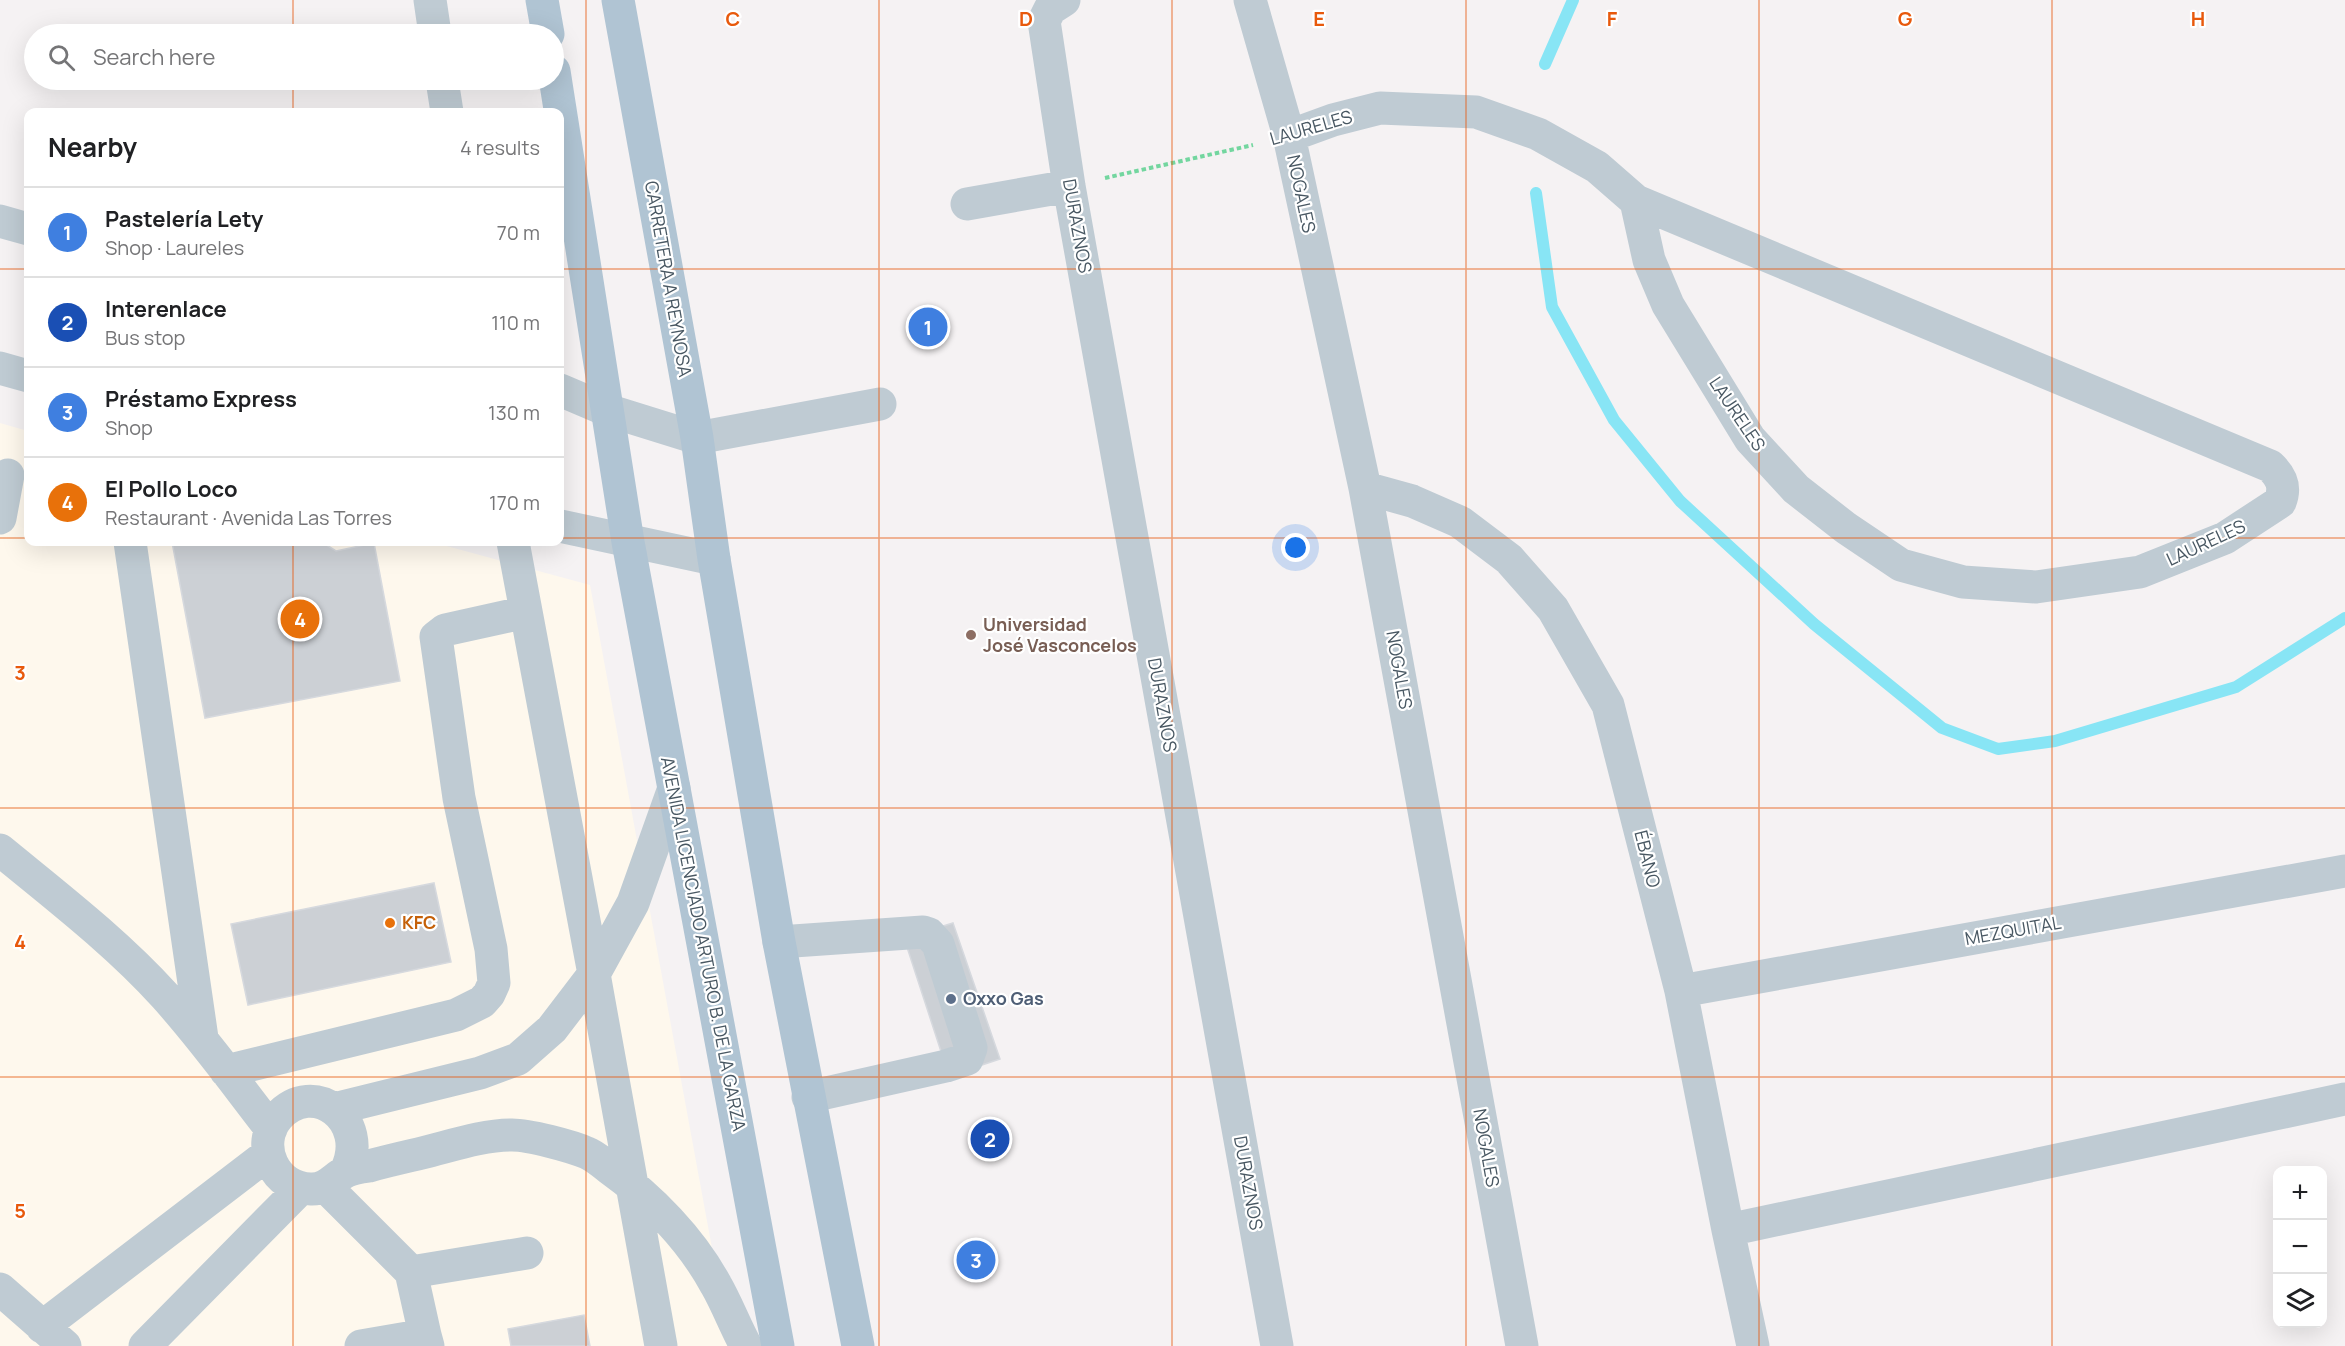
<!DOCTYPE html>
<meta charset="utf-8">
<style>
body{margin:0;font-family:Manrope,sans-serif;background:#f6f6f6;color:#202124}
.controls{position:absolute;right:18px;bottom:18px;display:grid;overflow:hidden;border-radius:12px;box-shadow:0 6px 24px #0002}
.controls button{width:54px;height:54px;display:grid;place-items:center;padding:0;border:0;border-bottom:2px solid #e0e0e0;background:#fff;color:#202124;font:30px sans-serif}
.you{position:absolute;left:1296px;top:548px;width:21px;height:21px;margin:-15px;border:4px solid #fff;border-radius:50%;background:#1a73e8;box-shadow:0 0 0 9px #1a73e833}
.badge{display:grid;place-items:center;width:39px;height:39px;border-radius:50%;background:#111827;color:#fff;font-size:20px;font-weight:700}
.pin{position:absolute;translate:-50% -50%;border:3px solid #fff;box-shadow:0 2px 6px #0006}
.list{margin:0;padding:0;list-style:none}
h2{display:flex;justify-content:space-between;align-items:center;height:78px;margin:0;padding:0 24px;font-size:26px}
h2 small{font-size:20px;font-weight:400;color:#757577}
.list li{display:grid;grid-template-columns:39px 1fr auto;gap:18px;align-items:center;box-sizing:border-box;height:90px;padding:0 24px;border-top:2px solid #e0e0e0}
.list b{display:block;font-size:22px;white-space:nowrap}
.list p{margin:0;font-size:20px;white-space:nowrap;color:#757577}
.list em{font-size:20px;font-style:normal;color:#757577}
.icon{flex:none;width:33px;height:33px;fill:none;stroke:currentColor;stroke-width:2;stroke-linecap:round;stroke-linejoin:round}
.map{position:relative;flex:none;width:2345px;height:1346px;overflow:hidden}
.search{position:absolute;background:#fff;box-shadow:0 6px 24px #0002;left:24px;top:24px;width:540px;height:66px;display:flex;align-items:center;gap:15px;box-sizing:border-box;padding:0 21px;border-radius:33px;color:#757577;font-size:22px}
.panel{position:absolute;background:#fff;box-shadow:0 6px 24px #0002;left:24px;top:108px;width:540px;height:438px;border-radius:12px}
.map>svg:first-child{display:block}
</style>
<div class="map">
<svg width="2345" height="1346" viewBox="0 0 2345 1346">
<rect width="100%" height="100%" fill="#f5f2f3"/>
<path fill="#fef8ed" d="M0 423 28 431V542H432L590 585 730 1346H0Z"/>
<g fill="none" stroke-linecap="round" stroke-linejoin="round">
<path stroke="#88e5f5" stroke-width="12" d="M1545 64 1573 0
M1536 193 1552 307 1614 420 1680 501 1814 624 1942 728 1998 749 2055 741 2236 687 2345 618"/>
</g>
<path fill="#ccd0d5" stroke="#d6d9de" stroke-width="1.5" d="M172 542H322L336 551 374 543 400 681 205 718Z
M434 883 451 962 248 1005 231 924Z
M953 923 1000 1059 949 1076 904 938Z
M584 1315 590 1346H511L508 1329Z"/>
<g fill="none" stroke-linecap="round" stroke-linejoin="round">
<path stroke="#73d69f" stroke-width="4" stroke-dasharray="4.5 3" stroke-linecap="butt" d="M1105 178 1253 145"/>
<path stroke="#bfcbd3" stroke-width="33" d="M430 0 435 34
M1064 0 1050 9 1044 21 1069 186 1277 1346
M1250 0 1289 136 1365 488 1522 1346
M442 80 447 112
M1289 136 1333 120 1380 108 1476 112 1538 134 1597 167 1636 201 2270 466C2282 477 2286 487 2280 502L2225 538 2140 572 2036 587 1963 582 1901 565 1846 528 1796 489 1750 439 1668 305 1649 260 1636 201
M967 204 1069 186
M0 221 28 229
M0 368 28 376
M560 390 607 410 697 438 880 404
M1365 488 1412 501 1460 522 1509 559 1553 609 1608 705 1681 991 1728 1230 1753 1346
M0 518 8 475
M560 526 714 559
M130 542 202 1038
M0 850C56 896 116 942 165 996 203 1038 236 1084 271 1129
M779 942 923 932 929 934 938 944 971 1048 967 1059 946 1066 808 1097
M1681 991 2345 871
M226 1071 456 1015 482 1002 489 994 494 983 491 949 459 798 436 637 445 630 526 612
M334 1109 480 1073 518 1059 552 1029 594 974 513 542
M346 1171C371 1120 313 1077 278 1117 254 1145 275 1190 312 1189 328 1189 334 1177 347 1171 354 1168 362 1167 369 1166 387 1161 405 1157 422 1153 451 1146 482 1135 512 1135 529 1135 571 1146 587 1153 595 1156 602 1163 609 1168 651 1198 691 1239 716 1285 727 1304 735 1326 746 1346
M326 1187 411 1272 425 1335
M1728 1230 2345 1099
M411 1272 527 1253
M0 1289 65 1346
M42 1327 268 1154
M145 1346 301 1188
M361 1346 425 1335 428 1346
M661 1346 594 974 633 903 674 788"/>
<path stroke="#b0c4d3" stroke-width="33" d="M542 0 548 34
M618 0 697 438 714 559 779 942 858 1346
M554 71 628 542 778 1346"/>
</g>
<path fill="none" stroke="#e8590c" stroke-width="1.5" stroke-opacity="0.55" d="M293 0V34M586 0V1346M879 0V1346M1172 0V1346M1466 0V1346M1759 0V1346M2052 0V1346M293 80V112M0 269H28M560 269H2345M0 538H28M560 538H2345M293 542V1346M0 808H2345M0 1077H2345"/>
<circle fill="#8d6e63" stroke="#fff" stroke-width="2" cx="971" cy="635" r="6"/>
<circle fill="#e8710a" stroke="#fff" stroke-width="2" cx="390" cy="923" r="6"/>
<circle fill="#5c6f8a" stroke="#fff" stroke-width="2" cx="951" cy="999" r="6"/>
<g text-anchor="middle" stroke-width="4.5" stroke-linejoin="round" paint-order="stroke">
<g font-size="18" fill="#485762" stroke="#fff">
<text transform="translate(1311 128) rotate(-16)" y="6">LAURELES</text>
<text transform="translate(1301 194) rotate(78)" y="6">NOGALES</text>
<text transform="translate(1077 226) rotate(80)" y="6">DURAZNOS</text>
<text transform="translate(668 279) rotate(80)" y="6">CARRETERA A REYNOSA</text>
<text transform="translate(1737 414) rotate(56)" y="6">LAURELES</text>
<text transform="translate(2206 543) rotate(-25)" y="6">LAURELES</text>
<text transform="translate(1399 670) rotate(80)" y="6">NOGALES</text>
<text transform="translate(1162 705) rotate(80)" y="6">DURAZNOS</text>
<text transform="translate(1647 859) rotate(76)" y="6">ÉBANO</text>
<text transform="translate(2013 931) rotate(-10)" y="6">MEZQUITAL</text>
<text transform="translate(703 944) rotate(79)" y="6">AVENIDA LICENCIADO ARTURO B. DE LA GARZA</text>
<text transform="translate(1486 1148) rotate(80)" y="6">NOGALES</text>
<text transform="translate(1248 1183) rotate(80)" y="6">DURAZNOS</text>
</g>
<g font-size="18" font-weight="bold" fill="#785e54" stroke="#fff" text-anchor="start">
<text x="983" y="631">Universidad<tspan x="983" dy="21">José Vasconcelos</tspan></text>
</g>
<g font-size="18" font-weight="bold" fill="#c56008" stroke="#fff" text-anchor="start">
<text x="402" y="929">KFC</text>
</g>
<g font-size="18" font-weight="bold" fill="#4e5e75" stroke="#fff" text-anchor="start">
<text x="963" y="1005">Oxxo Gas</text>
</g>
</g>
<g font-size="20" text-anchor="middle" font-weight="bold" fill="#e8590c" stroke="#fff" stroke-width="4.5" stroke-linejoin="round" paint-order="stroke">
<text x="733" y="26">C</text>
<text x="1026" y="26">D</text>
<text x="1319" y="26">E</text>
<text x="1612" y="26">F</text>
<text x="1905" y="26">G</text>
<text x="2198" y="26">H</text>
<text x="20" y="680">3</text>
<text x="20" y="949">4</text>
<text x="20" y="1218">5</text>
</g>
</svg>
<div class="controls">
<button>+</button>
<button>−</button>
<button><svg class="icon" aria-label="layers" viewBox="0 0 24 24"><path d="M12 4l9 5-9 5-9-5zM3 14l9 5 9-5"/></svg></button>
</div>
<div class="you"></div>
<div class="pin badge" style="left:928px;top:327px;background:#3f7fe0">1</div>
<div class="pin badge" style="left:990px;top:1139px;background:#1a4fb4">2</div>
<div class="pin badge" style="left:976px;top:1260px;background:#3f7fe0">3</div>
<div class="pin badge" style="left:300px;top:619px;background:#e8710a">4</div>
<div class="search"><svg class="icon" aria-label="search" viewBox="0 0 24 24"><circle cx="10" cy="10" r="6"/><path d="M15 15l6 6"/></svg>Search here</div>
<section class="panel">
<h2>Nearby<small>4 results</small></h2>
<ul class="list">
<li><span class="badge" style="background:#3f7fe0">1</span><div><b>Pastelería Lety</b><p>Shop · Laureles</p></div><em>70 m</em></li>
<li><span class="badge" style="background:#1a4fb4">2</span><div><b>Interenlace</b><p>Bus stop</p></div><em>110 m</em></li>
<li><span class="badge" style="background:#3f7fe0">3</span><div><b>Préstamo Express</b><p>Shop</p></div><em>130 m</em></li>
<li><span class="badge" style="background:#e8710a">4</span><div><b>El Pollo Loco</b><p>Restaurant · Avenida Las Torres</p></div><em>170 m</em></li>
</ul>
</section>
</div>
